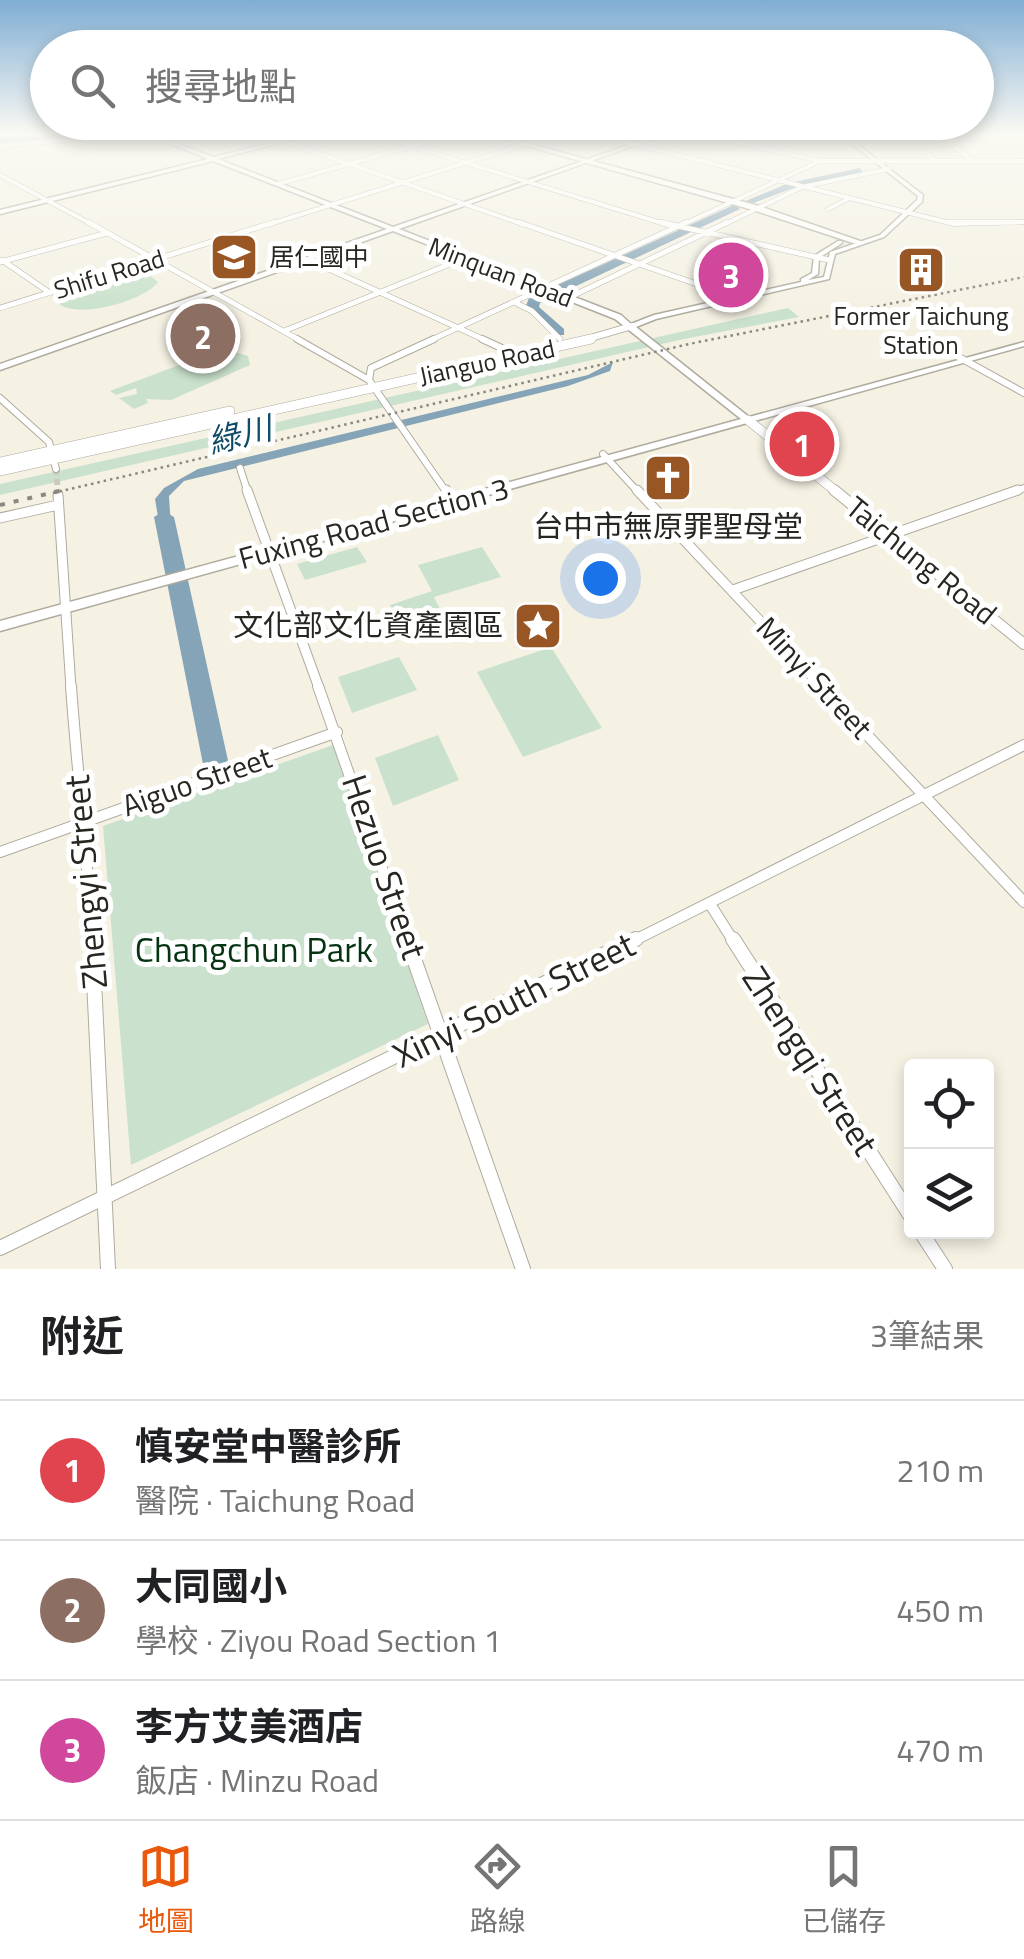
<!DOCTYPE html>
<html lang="zh-TW">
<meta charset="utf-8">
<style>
body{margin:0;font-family:"Titillium Web","Noto Sans TC",sans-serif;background:#f6f6f6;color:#202124}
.controls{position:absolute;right:30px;bottom:30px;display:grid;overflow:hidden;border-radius:10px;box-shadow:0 5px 15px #0003}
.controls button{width:90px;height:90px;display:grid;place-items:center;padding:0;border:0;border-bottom:2px solid #e0e0e0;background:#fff;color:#202124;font:50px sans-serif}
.you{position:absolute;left:600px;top:578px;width:35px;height:35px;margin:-25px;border:8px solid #fff;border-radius:50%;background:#1a73e8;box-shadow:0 0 0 15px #1a73e833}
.badge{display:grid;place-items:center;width:65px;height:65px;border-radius:50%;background:#ea580c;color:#fff;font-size:32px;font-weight:700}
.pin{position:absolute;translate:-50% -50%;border:5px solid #fff;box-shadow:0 2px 10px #0006}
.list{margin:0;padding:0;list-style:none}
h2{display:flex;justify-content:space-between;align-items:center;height:130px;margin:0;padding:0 40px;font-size:42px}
h2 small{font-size:32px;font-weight:400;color:#757577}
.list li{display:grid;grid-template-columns:65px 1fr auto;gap:30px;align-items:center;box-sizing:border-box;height:140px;padding:0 40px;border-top:2px solid #e0e0e0}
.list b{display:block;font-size:38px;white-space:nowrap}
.list p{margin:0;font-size:32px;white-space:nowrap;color:#757577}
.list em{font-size:32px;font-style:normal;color:#757577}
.icon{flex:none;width:55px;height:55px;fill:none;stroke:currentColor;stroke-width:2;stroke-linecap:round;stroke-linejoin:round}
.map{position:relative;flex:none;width:1024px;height:1269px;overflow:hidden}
.search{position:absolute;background:#fff;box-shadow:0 5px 15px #0003;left:30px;right:30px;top:30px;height:110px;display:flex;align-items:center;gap:25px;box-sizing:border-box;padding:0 35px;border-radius:55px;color:#757577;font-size:38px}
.sheet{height:550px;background:#fff}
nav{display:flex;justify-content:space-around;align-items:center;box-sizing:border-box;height:140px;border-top:2px solid #e0e0e0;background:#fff;font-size:28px;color:#757577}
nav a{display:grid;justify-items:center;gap:5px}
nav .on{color:#ea580c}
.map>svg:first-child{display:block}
</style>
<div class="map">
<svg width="1024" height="1269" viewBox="0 0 1024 1269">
<rect width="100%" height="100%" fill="#f5f2e4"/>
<path fill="#cae2cd" d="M132 274 151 276 158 282C144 301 79 319 59 304L69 294Z
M788 308 799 317 684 339 0 495V484Z
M235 344 239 347 232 351 248 356 250 365 171 400 146 399 148 403 134 409 119 398 137 394 136 388 116 395 110 391Z
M357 547 367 562 305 580 297 564Z
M482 547 501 577 434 597 444 617 402 632 390 605 432 591 418 565Z
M551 647 602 728 523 757 477 672Z
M399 657 417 690 352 713 338 677Z
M438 735 459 780 393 806 375 758Z
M333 745 428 1024 131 1165 103 826Z"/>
<path fill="#85a4b7" d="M613 362 610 371 568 386 184 481 169 496 172 545 163 547 155 499 164 488 198 469 588 375Z"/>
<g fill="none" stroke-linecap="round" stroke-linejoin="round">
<path fill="#85a4b7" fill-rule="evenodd" d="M60 133H96L0 144V138Z
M860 168 863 173 796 187 748 205 743 202 789 183Z
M736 204 740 209 540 303 539 307 564 329V335H554L525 308 529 298Z
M164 511 174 517 231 774 227 782 218 786 209 782 205 774 154 517Z"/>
<path stroke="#ccc9bd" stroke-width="6" stroke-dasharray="6 4" stroke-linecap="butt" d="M56 469 58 493"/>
<path stroke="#ccc9bd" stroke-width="9" stroke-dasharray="9 4" stroke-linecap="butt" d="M58 490V495"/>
<g stroke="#afab9f" stroke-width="5">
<path id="minor-far5" d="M260 133 525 225
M369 133 668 225
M589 133 954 224 1024 222
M697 133 820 161H864
M905 133 936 161
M999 133 1024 151
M0 135 26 133
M944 138 973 161
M912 139 1024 140
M0 146 148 133
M0 175 93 225
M278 184 459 133
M828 209 848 199
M267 225 561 133
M682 225 820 161
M723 225 802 187 889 169"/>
</g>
<g stroke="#afab9f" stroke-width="6">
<path id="minor-far4" d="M88 222 301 341
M518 222 740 299
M660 222 829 260
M947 222H1018
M2 260 50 293
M309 260 487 341
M0 262 107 233
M568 298 728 222
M514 302 532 311 560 339
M0 308 275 222
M284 331 465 258
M429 341 687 222"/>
</g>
<g stroke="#afab9f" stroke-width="8">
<path id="minor-far3" d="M297 339 369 380 447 493
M482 339 506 350
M957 356 1024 393
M369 380 371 368 434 339
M0 398 49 442 56 469
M603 454 639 493
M240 468 248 493
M1011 493 1024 488"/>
</g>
<g stroke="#afab9f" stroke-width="11">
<path id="minor-far2" d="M247 490 319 688
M446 490 454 502
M637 490 823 688
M58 495 71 688
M0 518 58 505
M733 590 1018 490"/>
</g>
<g stroke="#afab9f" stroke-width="12">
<path id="minor-far1" d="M71 686C77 772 88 856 92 942
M318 686 408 942
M821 686 1024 902
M0 852 337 732
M710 904 734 942
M631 942 1024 745"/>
</g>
<g stroke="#afab9f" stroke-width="16">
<path id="minor" d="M92 939 108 1269
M407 939 523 1269
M733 939 912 1218
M921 1232 945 1269
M0 1248 636 939"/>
</g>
<g stroke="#afab9f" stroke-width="6">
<path id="tertiary-far3" d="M864 161H1024"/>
</g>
<g stroke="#afab9f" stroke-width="8">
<path id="tertiary-far2" d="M580 341 632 326"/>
</g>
<g stroke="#afab9f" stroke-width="10">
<path id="tertiary-far1" d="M748 420 838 493
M0 462 230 411
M0 471 591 339"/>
</g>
<g stroke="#afab9f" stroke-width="12">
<path id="tertiary" d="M834 490 1024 644"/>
</g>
<g stroke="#afab9f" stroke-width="3">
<path id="secondary" d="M144 133H151L213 157 311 133H320L218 159 393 227 663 133H670L399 229 621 315 631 324 654 315 801 282V279L812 273 814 256 838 241H842V243L819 258 818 274 808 280 824 277 830 252 880 235 917 200 918 196 838 133H843L923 195 922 202 884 237 835 254 829 279 656 319 636 327 749 417 1024 342V346L0 631V621L741 419 615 319 393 231 0 370V364L387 229 213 161 0 214V210L208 159Z"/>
</g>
<g stroke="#afab9f" stroke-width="3">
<path id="primary" d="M481 133H491L759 206 863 242 856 244 753 210Z"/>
</g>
<use href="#minor-far5" stroke="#fff" stroke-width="4"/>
<use href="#minor-far4" stroke="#fff" stroke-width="5"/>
<use href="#minor-far3" stroke="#fff" stroke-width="6"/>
<use href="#minor-far2" stroke="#fff" stroke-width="9"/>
<use href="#minor-far1" stroke="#fff" stroke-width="10"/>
<use href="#minor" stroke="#fff" stroke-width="14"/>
<use href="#tertiary-far3" stroke="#fff" stroke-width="5"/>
<use href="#tertiary-far2" stroke="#fff" stroke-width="6"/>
<use href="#tertiary-far1" stroke="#fff" stroke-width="9"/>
<use href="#tertiary" stroke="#fff" stroke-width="10"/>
<use href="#secondary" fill="#fff" fill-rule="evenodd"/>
<use href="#primary" fill="#fff" fill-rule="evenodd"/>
<path stroke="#8a887f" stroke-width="2.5" stroke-dasharray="2.5 4" stroke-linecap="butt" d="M53 493 689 344 1024 277"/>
<path stroke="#8a887f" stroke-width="4" stroke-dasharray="5 9" stroke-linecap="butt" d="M0 505 64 490"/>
</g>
<linearGradient id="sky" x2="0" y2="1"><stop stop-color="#80aed4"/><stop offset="0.43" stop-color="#faf9f3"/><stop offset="1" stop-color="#faf9f3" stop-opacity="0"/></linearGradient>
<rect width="1024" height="311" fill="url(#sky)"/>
<defs>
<g id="school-square" transform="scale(2.5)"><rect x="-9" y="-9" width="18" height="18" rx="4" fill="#995625" stroke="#fff"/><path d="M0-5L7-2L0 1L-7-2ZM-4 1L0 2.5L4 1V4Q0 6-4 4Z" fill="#fff"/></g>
<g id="building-square" transform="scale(2.5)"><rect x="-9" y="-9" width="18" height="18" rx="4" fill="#995625" stroke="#fff"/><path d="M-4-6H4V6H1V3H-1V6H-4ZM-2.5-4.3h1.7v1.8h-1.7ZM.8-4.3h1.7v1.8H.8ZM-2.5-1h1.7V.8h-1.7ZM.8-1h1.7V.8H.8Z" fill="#fff"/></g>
<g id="church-square" transform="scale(2.5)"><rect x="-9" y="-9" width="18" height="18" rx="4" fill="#995625" stroke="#fff"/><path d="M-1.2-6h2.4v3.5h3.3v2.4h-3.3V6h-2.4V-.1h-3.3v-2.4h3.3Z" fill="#fff"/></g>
<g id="sight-square" transform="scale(2.5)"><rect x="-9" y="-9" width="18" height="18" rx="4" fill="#995625" stroke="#fff"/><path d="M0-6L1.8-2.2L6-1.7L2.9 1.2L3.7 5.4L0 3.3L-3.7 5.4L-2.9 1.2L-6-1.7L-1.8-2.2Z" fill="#fff"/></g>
</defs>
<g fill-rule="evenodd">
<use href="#school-square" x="234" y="257"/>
<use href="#building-square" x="921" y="270"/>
<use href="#church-square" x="668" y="478"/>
<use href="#sight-square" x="538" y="626"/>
</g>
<g text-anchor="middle" stroke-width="10" stroke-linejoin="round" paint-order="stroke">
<g font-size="25" fill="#272621" stroke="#fff" text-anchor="start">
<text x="269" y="266">居仁國中</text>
<text x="921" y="325" text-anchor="middle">Former Taichung<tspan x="921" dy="29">Station</tspan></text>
</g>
<g font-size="25" fill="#272621" stroke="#fff">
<text transform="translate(501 272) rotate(21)" y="9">Minquan Road</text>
<text transform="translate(109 274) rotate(-17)" y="9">Shifu Road</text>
<text transform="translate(487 362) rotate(-12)" y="9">Jianguo Road</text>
</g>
<g font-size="30" fill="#272621" stroke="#fff">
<text transform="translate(374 524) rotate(-15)" y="10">Fuxing Road Section 3</text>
<text transform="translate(921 561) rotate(39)" y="10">Taichung Road</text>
<text transform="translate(814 678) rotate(47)" y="10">Minyi Street</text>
<text transform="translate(197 782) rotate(-19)" y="10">Aiguo Street</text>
</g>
<g font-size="30" fill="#272621" stroke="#fff">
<text x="668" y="537">台中市無原罪聖母堂</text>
<text x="503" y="636" text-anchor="end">文化部文化資產園區</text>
</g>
<g font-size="32" font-style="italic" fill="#114b67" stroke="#fff">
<text transform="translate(240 435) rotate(-14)" y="11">綠川</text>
</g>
<g font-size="35" fill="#272621" stroke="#fff">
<text transform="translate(384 867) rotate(71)" y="12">Hezuo Street</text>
<text transform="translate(86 882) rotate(-95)" y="12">Zhengyi Street</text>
<text transform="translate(514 1000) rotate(-26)" y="12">Xinyi South Street</text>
<text transform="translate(810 1061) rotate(57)" y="12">Zhengqi Street</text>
</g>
<g font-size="35" fill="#063312" stroke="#fff">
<text x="254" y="962">Changchun Park</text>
</g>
</g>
</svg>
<div class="controls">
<button><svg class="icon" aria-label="locate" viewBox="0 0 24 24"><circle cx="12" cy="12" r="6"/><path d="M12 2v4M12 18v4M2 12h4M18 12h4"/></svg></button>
<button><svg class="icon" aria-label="layers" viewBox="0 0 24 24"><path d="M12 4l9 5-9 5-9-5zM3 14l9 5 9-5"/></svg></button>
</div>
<div class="you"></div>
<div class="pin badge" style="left:802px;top:444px;background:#e0444e">1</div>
<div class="pin badge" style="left:203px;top:336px;background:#8d6e63">2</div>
<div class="pin badge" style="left:731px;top:275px;background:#d1479c">3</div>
<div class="search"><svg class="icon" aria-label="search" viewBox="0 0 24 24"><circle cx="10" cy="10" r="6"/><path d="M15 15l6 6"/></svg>搜尋地點</div>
</div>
<section class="sheet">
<h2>附近<small>3筆結果</small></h2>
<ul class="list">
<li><span class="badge" style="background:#e0444e">1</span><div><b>慎安堂中醫診所</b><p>醫院 · Taichung Road</p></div><em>210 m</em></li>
<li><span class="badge" style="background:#8d6e63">2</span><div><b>大同國小</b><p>學校 · Ziyou Road Section 1</p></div><em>450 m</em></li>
<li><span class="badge" style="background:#d1479c">3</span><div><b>李方艾美酒店</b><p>飯店 · Minzu Road</p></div><em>470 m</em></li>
</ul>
</section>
<nav>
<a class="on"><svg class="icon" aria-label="map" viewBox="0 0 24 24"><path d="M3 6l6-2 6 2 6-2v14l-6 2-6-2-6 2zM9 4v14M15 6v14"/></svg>地圖</a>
<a><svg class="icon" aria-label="directions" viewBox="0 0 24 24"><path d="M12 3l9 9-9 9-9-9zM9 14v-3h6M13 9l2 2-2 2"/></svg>路線</a>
<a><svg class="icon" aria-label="saved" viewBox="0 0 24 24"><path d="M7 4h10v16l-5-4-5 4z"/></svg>已儲存</a>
</nav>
